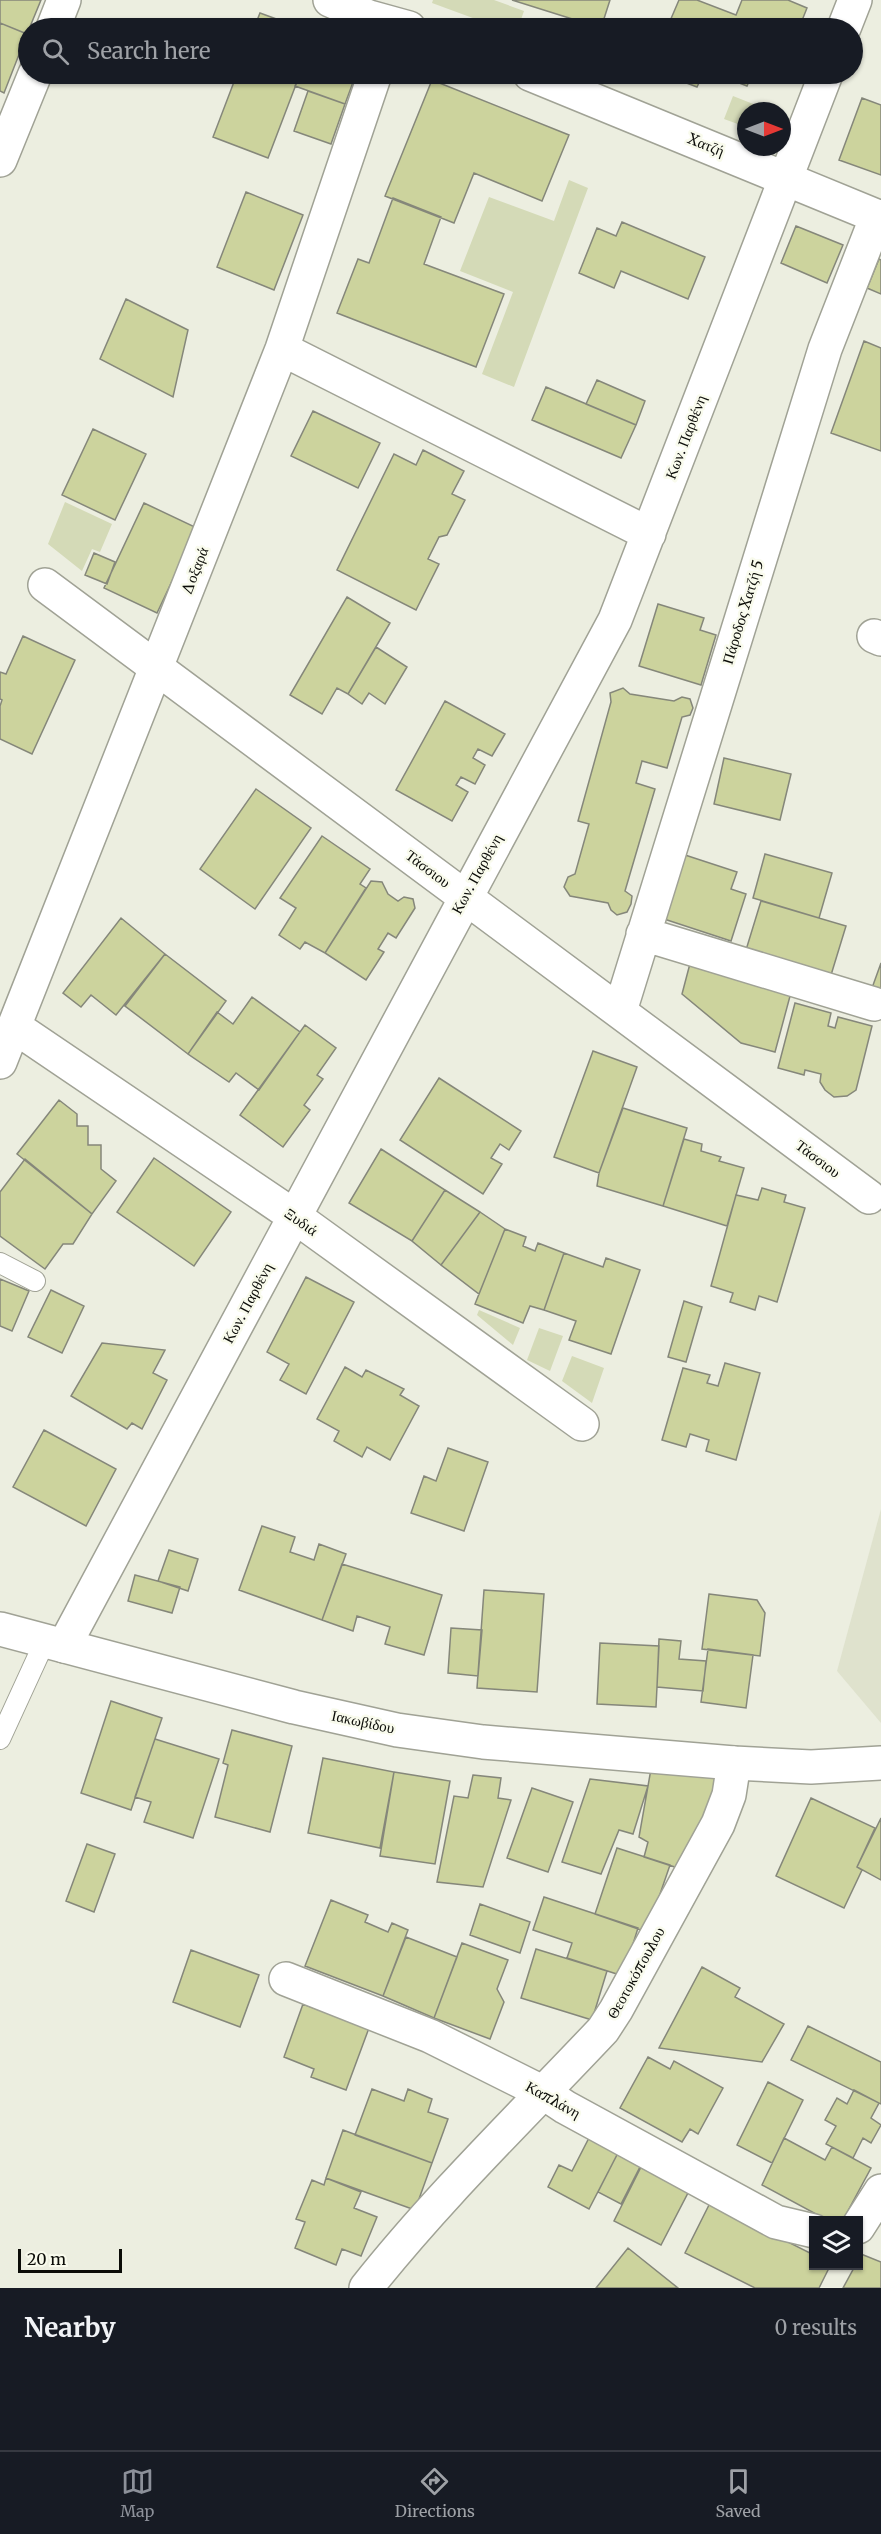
<!DOCTYPE html>
<meta charset="utf-8">
<style>
body{margin:0;font-family:Merriweather,serif;background:#242831;color:#f1f3f6}
.controls{position:absolute;right:18px;bottom:18px;display:grid;overflow:hidden;border-radius:0px;box-shadow:0 2px 4px #0004}
.controls button{width:54px;height:54px;display:grid;place-items:center;padding:0;border:0;border-bottom:2px solid #363941;background:#171b24;color:#f1f3f6;font:30px sans-serif}
.compass{position:absolute;left:737px;top:102px;width:54px;height:54px;border-radius:50%;background:#171b24;box-shadow:0 2px 4px #0004;rotate:90deg}
.scale{position:absolute;left:18px;bottom:15px;width:104px;box-sizing:border-box;padding-left:6px;border:3px solid #0b0c08;border-top:0;font-size:16px;line-height:21px;white-space:nowrap;color:#0b0c08;-webkit-text-stroke:4px #f9fbed;paint-order:stroke}
.list{margin:0;padding:0;list-style:none}
h2{display:flex;justify-content:space-between;align-items:center;height:78px;margin:0;padding:0 24px;font-size:26px}
h2 small{font-size:20px;font-weight:400;color:#9ea1a6}
.icon{flex:none;width:33px;height:33px;fill:none;stroke:currentColor;stroke-width:2;stroke-linecap:round;stroke-linejoin:round}
.map{position:relative;flex:none;width:881px;height:2288px;overflow:hidden}
.search{position:absolute;background:#171b24;box-shadow:0 2px 4px #0004;left:18px;right:18px;top:18px;height:66px;display:flex;align-items:center;gap:15px;box-sizing:border-box;padding:0 21px;border-radius:33px;color:#9ea1a6;font-size:22px}
.sheet{height:162px;background:#171b24}
nav{display:flex;justify-content:space-around;align-items:center;box-sizing:border-box;height:84px;border-top:2px solid #363941;background:#171b24;font-size:16px;color:#9ea1a6}
nav a{display:grid;justify-items:center;gap:3px}
nav .on{color:#8c9099}
.map>svg:first-child{display:block}
</style>
<div class="map">
<svg width="881" height="2288" viewBox="0 0 881 2288">
<rect width="100%" height="100%" fill="#eceee0"/>
<path fill="#dfe2cd" d="M881 1509V1723L837 1671Z"/>
<path fill="#d4dab7" d="M433 0H494L524 11 518 28H500L432 3Z
M733 96 771 111H746V127L724 119Z
M569 180 588 188 514 387 482 374 513 292 460 271 489 197 554 221Z
M65 502 112 524 100 552 92 549 82 571 48 544Z
M479 1310 520 1328 513 1345 477 1315Z
M539 1328 563 1336 550 1371 527 1360Z
M572 1356 604 1368 592 1403 562 1381Z"/>
<path fill="#ccd39d" stroke="#85877a" stroke-width="1.5" d="M0 0H41L27 34 0 23Z
M512 0H610L601 28Z
M679 0H697L736 15 742 0H788L807 8 799 28H667Z
M260 13 301 28H254Z
M319 22 337 28H317Z
M0 23 27 34 4 93 0 91Z
M237 74H300L268 158 213 137Z
M300 74H356L345 104 295 86Z
M663 74H703L697 87Z
M716 74H752L747 86Z
M432 80 569 135 542 201 474 173 454 223 385 196Z
M308 91 345 104 331 144 294 131Z
M862 98 881 105V175L839 160Z
M246 192 303 215 274 290 217 267Z
M393 198 441 217 424 264 504 294 476 367 337 313 358 259 369 263Z
M622 222 705 257 688 299 621 271 614 288 579 273 597 228 616 236Z
M796 226 843 245 827 283 781 263Z
M879 259 881 260V294L867 288Z
M126 299 188 330 173 397 100 359Z
M864 341 881 348V451L831 433Z
M597 380 645 401 636 425 586 404Z
M546 387 636 425 621 458 532 420Z
M313 411 380 443 358 488 291 456Z
M93 429 146 454 115 520 62 495Z
M423 450 464 471 452 494 465 500 447 535 439 537 428 559 439 564 416 610 337 570 394 454 416 465Z
M144 503 197 528 157 613 104 588Z
M94 553 115 562 107 584 85 575Z
M347 597 390 623 348 694 337 688 322 714 290 695Z
M658 604 704 618 700 630 716 635 701 685 639 666Z
M23 636 75 660 32 754 0 739V706L2 700 0 699V672L6 674Z
M376 647 407 667 385 704 369 693 362 704 348 694Z
M623 688 630 694 674 701 682 697 690 699 693 708 690 715 682 717 667 768 642 761 636 783 655 789 625 891 632 896 631 904 627 912 617 915 611 910 608 903 570 896 564 887 568 877 575 874 589 824 578 821 611 702 610 693Z
M445 701 505 734 492 756 478 749 473 758 485 765 475 784 461 777 456 785 468 792 452 821 396 790Z
M724 758 791 774 780 820 714 804Z
M256 789 311 828 255 909 200 869Z
M322 836 370 869 360 884 366 888 325 953 305 942 300 949 279 935 296 908 280 898Z
M682 854 737 872 731 889 746 894 731 941 661 918Z
M765 854 832 873 819 918 753 898Z
M371 881 382 882 388 894 398 901 404 897 413 899 415 908 396 938 388 933 378 949 384 952 366 980 325 953Z
M761 901 846 926 831 975 746 950Z
M121 918 165 954 116 1015 91 995 81 1007 63 993Z
M165 954 226 1001 188 1054 125 1006Z
M692 956 793 985 775 1052 741 1043 682 994Z
M881 963V991L872 988Z
M252 997 300 1032 259 1090 236 1073 229 1082 188 1054 217 1012 233 1024Z
M795 1003 831 1013 828 1026 835 1028 838 1017 872 1026 856 1090 847 1096 834 1097 825 1090 820 1082 821 1074 805 1070 804 1075 778 1068Z
M305 1025 336 1048 317 1075 323 1079 304 1105 310 1110 283 1147 240 1115Z
M593 1051 637 1067 599 1173 554 1157Z
M439 1078 521 1131 509 1150 500 1144 491 1158 502 1164 483 1194 400 1140Z
M59 1100 77 1114V1126H88V1145H101V1169L116 1181 92 1214 17 1154Z
M623 1108 687 1128 663 1206 597 1186 599 1173Z
M684 1139 702 1144 701 1151 721 1157 719 1161 744 1168 727 1226 663 1206Z
M381 1149 445 1190 412 1241 349 1203Z
M154 1158 231 1212 194 1266 117 1212Z
M25 1159 92 1214 73 1244H63L45 1269 0 1236V1192Z
M762 1188 786 1195 784 1202 805 1208 777 1302 759 1296 755 1310 730 1302 733 1293 711 1286 736 1195 758 1200Z
M445 1190 480 1212 441 1265 412 1241Z
M480 1212 505 1229 479 1294 441 1265Z
M505 1229 526 1237 523 1246 535 1251 538 1243 564 1253 544 1310 530 1306 523 1323 475 1304Z
M564 1253 603 1267 606 1258 640 1270 611 1354 569 1340 576 1321 544 1310Z
M306 1277 354 1302 306 1394 280 1380 289 1364 267 1352Z
M0 1279 29 1291 12 1331 0 1326Z
M51 1290 84 1306 62 1353 28 1337Z
M684 1301 702 1307 686 1362 668 1357Z
M102 1343 165 1350 153 1373 167 1380 142 1429 132 1423 127 1429 71 1396Z
M725 1363 760 1373 736 1460 706 1451 709 1440 690 1434 686 1447 662 1440 683 1368 710 1375 707 1383 718 1386Z
M345 1367 362 1377 366 1370 404 1389 400 1395 419 1406 390 1460 367 1447 362 1457 334 1441 339 1431 317 1419Z
M44 1430 116 1469 86 1526 13 1487Z
M448 1448 488 1462 464 1531 411 1513 424 1476 436 1481Z
M262 1526 295 1537 290 1552 314 1560 319 1544 346 1554 322 1620 239 1590Z
M169 1550 198 1559 188 1591 158 1581Z
M342 1564 442 1595 424 1655 385 1644 390 1627 357 1616 353 1631 322 1620Z
M135 1575 180 1587 172 1613 128 1601Z
M484 1590 544 1594 537 1692 477 1688Z
M709 1594 757 1600 765 1613 760 1656 702 1649Z
M451 1628 482 1630 478 1676 448 1673Z
M659 1639 681 1641 679 1659 706 1661 703 1691 657 1687Z
M600 1643 659 1646 656 1707 597 1704Z
M708 1649 753 1655 746 1708 701 1702Z
M111 1701 162 1718 131 1810 81 1793Z
M232 1730 292 1746 270 1832 215 1817 228 1765 223 1763Z
M155 1739 219 1759 193 1838 144 1822 151 1802 135 1797Z
M323 1758 394 1772 380 1848 308 1833Z
M651 1769 720 1775 684 1870 644 1857 648 1842 639 1837Z
M394 1772 450 1781 435 1864 380 1856Z
M473 1775 501 1778 498 1798 511 1800 483 1887 437 1882 454 1796 468 1798Z
M590 1779 648 1786 633 1834 619 1830 601 1874 562 1862Z
M532 1788 573 1802 548 1872 507 1858Z
M811 1798 875 1828 857 1867 862 1870 844 1908 776 1876Z
M881 1818V1880L857 1867Z
M87 1844 115 1854 94 1912 66 1901Z
M617 1848 670 1865 647 1932 595 1914Z
M544 1897 638 1928 623 1976 567 1958 572 1943 533 1930Z
M331 1900 368 1915 365 1922 388 1932 392 1923 408 1930 383 1996 305 1966Z
M480 1904 530 1922 520 1953 470 1935Z
M406 1937 457 1957 434 2018 383 1996Z
M462 1943 508 1960 497 1989 504 2002 490 2039 434 2018Z
M536 1949 607 1971 592 2020 521 1998Z
M191 1950 259 1975 240 2027 173 2002Z
M702 1967 740 1988 735 1997 784 2024 762 2062 659 2048Z
M303 2004 369 2028 346 2090 311 2077 314 2069 284 2057Z
M808 2026 881 2062V2104L791 2060Z
M648 2057 670 2069 674 2061 723 2088 698 2134 690 2129 682 2142 620 2108Z
M768 2082 803 2100 772 2163 737 2145Z
M372 2089 404 2101 408 2089 432 2099 428 2112 448 2119 432 2163 355 2135Z
M854 2090 879 2103 871 2118 881 2125 871 2143 863 2138 853 2158 826 2144 836 2126 825 2120 837 2098 847 2104Z
M343 2130 432 2163 415 2210 326 2178Z
M592 2132 621 2147 589 2209 548 2187 559 2165 572 2171Z
M784 2138 825 2160 832 2147 871 2168 843 2220H827L762 2185Z
M621 2147 644 2159 621 2204 598 2192Z
M642 2165 690 2189 661 2245 614 2221Z
M326 2178 361 2192 354 2208 377 2217 361 2256 342 2249 336 2265 295 2248 305 2222 296 2219 312 2180 324 2185Z
M710 2203 814 2255V2266H830L819 2288H755L685 2253Z
M628 2248 678 2288H596Z
M861 2254 881 2262V2288H843L855 2266H858Z"/>
<g fill="none" stroke-linecap="round" stroke-linejoin="round">
<g stroke="#a0a295" stroke-width="22">
<path id="service" d="M0 1263 35 1281
M0 1739 45 1641"/>
</g>
<g stroke="#a0a295" stroke-width="36">
<path id="minor" d="M330 0 369 17 409 28
M53 28 64 0
M844 28 855 0
M530 74 881 218
M0 160 35 74
M282 349 649 534
M45 585 869 1197
M874 636 881 639
M643 934 874 1004
M620 1011 825 349 877 216
M15 1027 294 1216 582 1424
M0 1062 282 349 375 74
M64 1646 615 620 826 74
M286 1979 430 2036 544 2093 565 2107 776 2222 814 2231
M858 2227 881 2191
M366 2288C439 2196 523 2115 603 2030L616 2010 718 1824 729 1795 734 1763"/>
</g>
<g stroke="#a0a295" stroke-width="36">
<path id="tertiary" d="M0 1629 294 1707 397 1730 483 1742 734 1763 811 1767 881 1763"/>
</g>
<use href="#service" stroke="#fff" stroke-width="20"/>
<use href="#minor" stroke="#fff" stroke-width="33"/>
<use href="#tertiary" stroke="#fff" stroke-width="33"/>
</g>
<g text-anchor="middle" stroke-width="5" stroke-linejoin="round" paint-order="stroke">
<g font-size="15" fill="#0b0c08" stroke="#f9fbed">
<text transform="translate(706 145) rotate(22)" y="5">Χατζή</text>
<text transform="translate(686 437) rotate(-69)" y="5">Κων. Παρθένη</text>
<text transform="translate(195 571) rotate(-69)" y="5">Δοξαρά</text>
<text transform="translate(743 612) rotate(-73)" y="5">Πάροδος Χατζή 5</text>
<text transform="translate(428 869) rotate(37)" y="5">Τάσσιου</text>
<text transform="translate(477 874) rotate(-61)" y="5">Κων. Παρθένη</text>
<text transform="translate(818 1159) rotate(37)" y="5">Τάσσιου</text>
<text transform="translate(301 1222) rotate(35)" y="5">Ξυδιά</text>
<text transform="translate(248 1303) rotate(-62)" y="5">Κων. Παρθένη</text>
<text transform="translate(363 1722) rotate(12)" y="5">Ιακωβίδου</text>
<text transform="translate(636 1973) rotate(-61)" y="5">Θεοτοκόπουλου</text>
<text transform="translate(553 2100) rotate(29)" y="5">Καπλάνη</text>
</g>
</g>
</svg>
<div class="controls">
<button><svg class="icon" aria-label="layers" viewBox="0 0 24 24"><path d="M12 4l9 5-9 5-9-5zM3 14l9 5 9-5"/></svg></button>
</div>
<svg class="compass" viewBox="-18 -18 36 36"><path d="M0-13l5 13h-10z" fill="#e53935"/><path d="M0 13l5-13h-10z" fill="#9ea1a6"/></svg>
<div class="scale">20 m</div>
<div class="search"><svg class="icon" aria-label="search" viewBox="0 0 24 24"><circle cx="10" cy="10" r="6"/><path d="M15 15l6 6"/></svg>Search here</div>
</div>
<section class="sheet">
<h2>Nearby<small>0 results</small></h2>
<ul class="list">
</ul>
</section>
<nav>
<a class="on"><svg class="icon" aria-label="map" viewBox="0 0 24 24"><path d="M3 6l6-2 6 2 6-2v14l-6 2-6-2-6 2zM9 4v14M15 6v14"/></svg>Map</a>
<a><svg class="icon" aria-label="directions" viewBox="0 0 24 24"><path d="M12 3l9 9-9 9-9-9zM9 14v-3h6M13 9l2 2-2 2"/></svg>Directions</a>
<a><svg class="icon" aria-label="saved" viewBox="0 0 24 24"><path d="M7 4h10v16l-5-4-5 4z"/></svg>Saved</a>
</nav>
